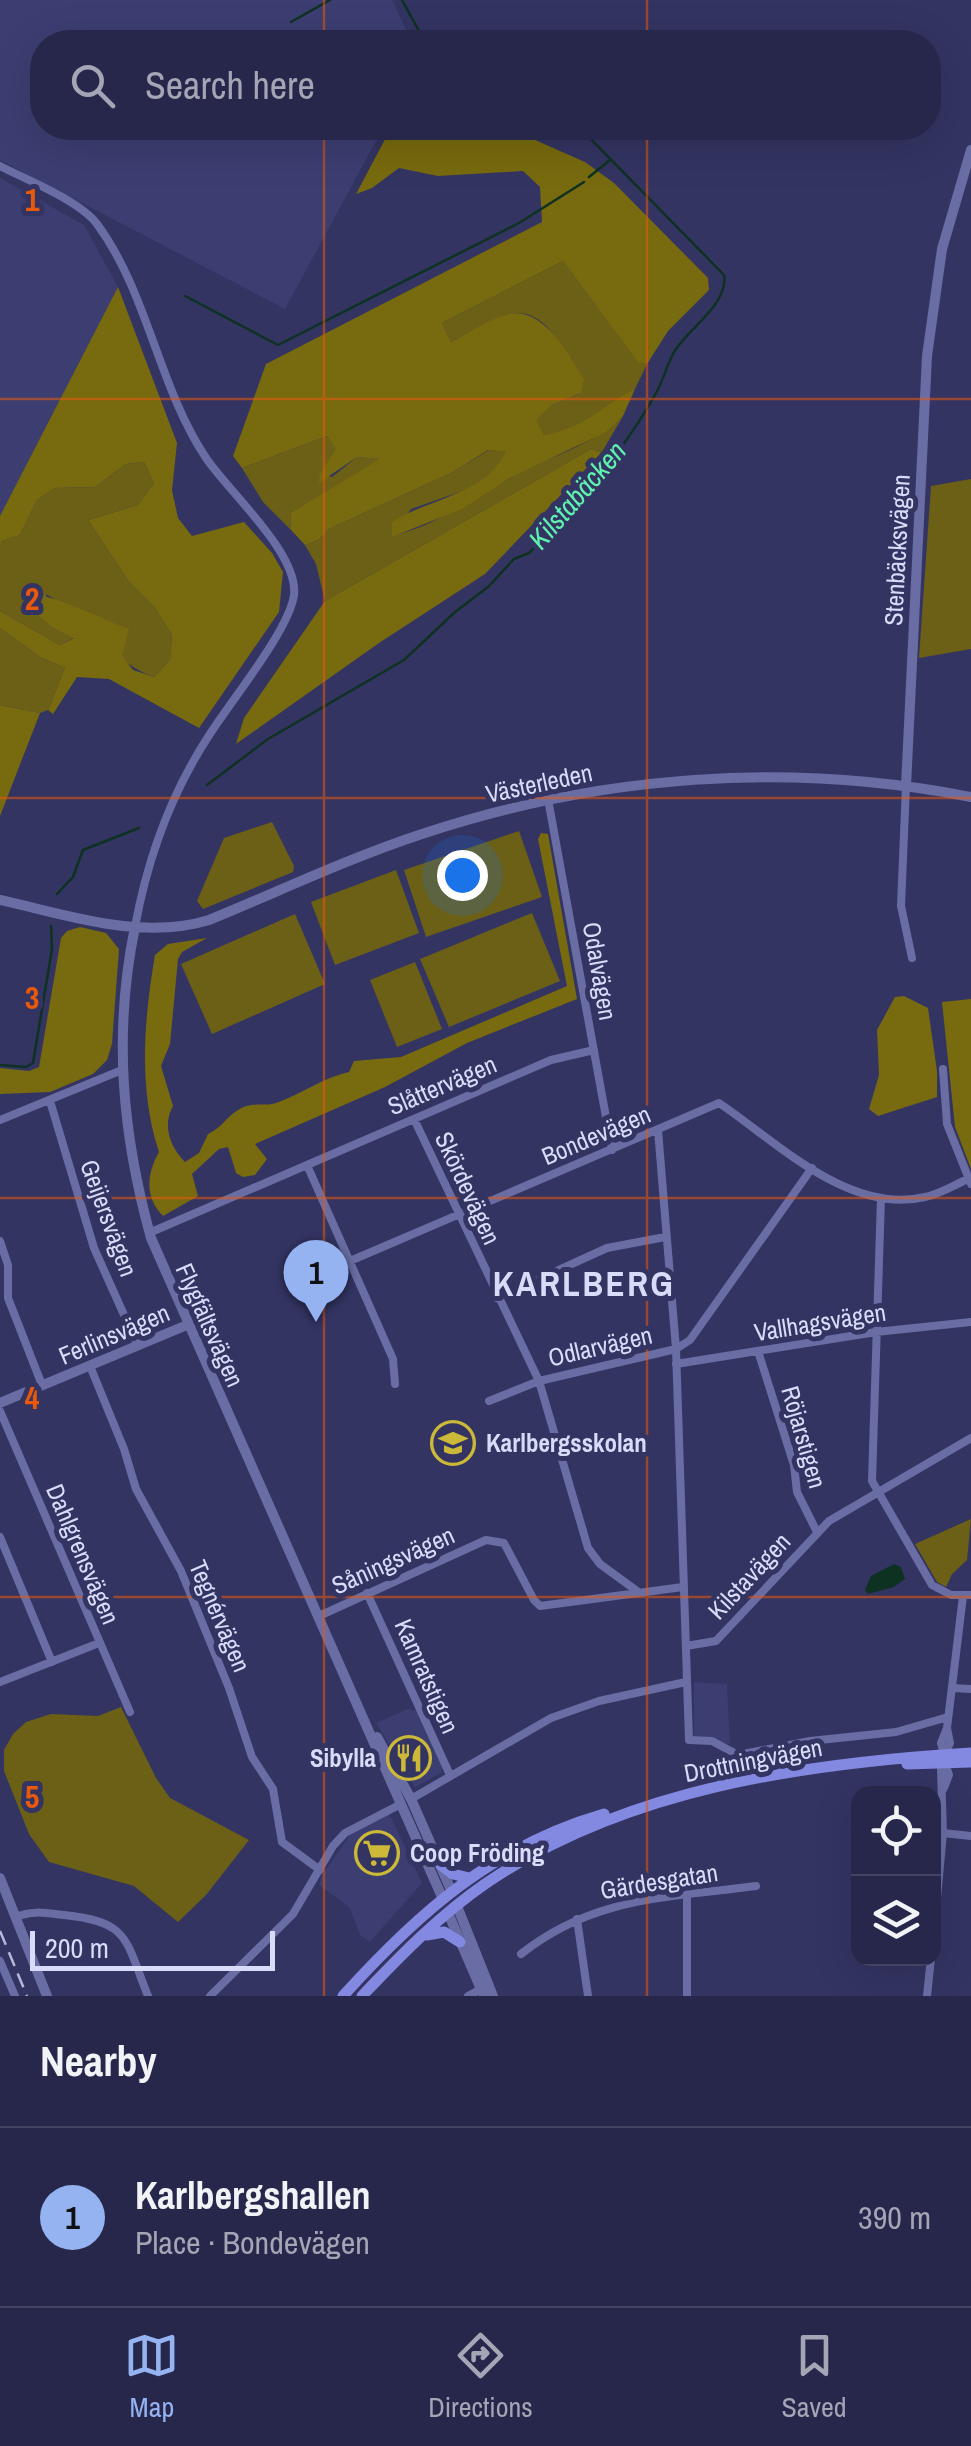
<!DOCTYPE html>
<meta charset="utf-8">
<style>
body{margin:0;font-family:"Archivo Narrow",sans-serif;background:#323354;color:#f1f3f6}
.controls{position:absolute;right:30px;bottom:30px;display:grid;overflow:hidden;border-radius:20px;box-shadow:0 10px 40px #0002}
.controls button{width:90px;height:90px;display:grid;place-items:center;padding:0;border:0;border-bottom:2px solid #424462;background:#26274a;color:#f1f3f6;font:50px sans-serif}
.scale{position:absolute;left:30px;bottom:25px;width:245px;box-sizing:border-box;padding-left:10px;border:5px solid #d9dcf9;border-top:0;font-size:28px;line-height:35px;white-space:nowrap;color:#d9dcf9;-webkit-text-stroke:8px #333462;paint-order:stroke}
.you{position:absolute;left:462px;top:875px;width:35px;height:35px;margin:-25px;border:8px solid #fff;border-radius:50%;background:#1a73e8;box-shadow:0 0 0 15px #1a73e833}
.badge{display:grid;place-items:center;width:65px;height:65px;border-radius:50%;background:#95b2f1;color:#111;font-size:32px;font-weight:700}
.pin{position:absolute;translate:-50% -82px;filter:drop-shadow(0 2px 5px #0008)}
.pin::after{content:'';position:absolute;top:52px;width:35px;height:30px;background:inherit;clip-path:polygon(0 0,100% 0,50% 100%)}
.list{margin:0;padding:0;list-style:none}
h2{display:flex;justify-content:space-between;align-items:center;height:130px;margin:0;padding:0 40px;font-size:42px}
h2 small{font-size:32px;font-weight:400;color:#a4a5b5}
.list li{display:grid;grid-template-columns:65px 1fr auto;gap:30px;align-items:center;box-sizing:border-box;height:180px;padding:0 40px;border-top:2px solid #424462}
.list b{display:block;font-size:38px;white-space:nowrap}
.list p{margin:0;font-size:32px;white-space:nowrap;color:#a4a5b5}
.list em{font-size:32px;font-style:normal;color:#a4a5b5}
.icon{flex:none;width:55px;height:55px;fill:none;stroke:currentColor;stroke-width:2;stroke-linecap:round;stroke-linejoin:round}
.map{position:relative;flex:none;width:971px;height:1996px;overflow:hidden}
.search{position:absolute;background:#26274a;box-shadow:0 10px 40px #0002;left:30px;right:30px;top:30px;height:110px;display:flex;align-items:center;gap:25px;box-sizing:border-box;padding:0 35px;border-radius:40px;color:#a4a5b5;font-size:38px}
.sheet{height:310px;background:#26274a}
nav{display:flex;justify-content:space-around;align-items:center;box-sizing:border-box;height:140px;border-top:2px solid #424462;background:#26274a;font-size:28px;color:#a4a5b5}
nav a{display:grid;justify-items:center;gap:5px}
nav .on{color:#95b2f1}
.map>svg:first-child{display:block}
</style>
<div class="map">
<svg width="971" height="1996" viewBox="0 0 971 1996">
<rect width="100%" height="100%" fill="#333462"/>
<path fill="#3c3e72" d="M0 0H392L412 42H42V128H383L285 309 0 160Z
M0 178 84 225 118 287 0 516Z
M694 1682 727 1684 730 1744 694 1743Z
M408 1709 417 1711 443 1768 441 1773 415 1787 376 1723Z
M389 1813 422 1883 370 1942 360 1935 349 1907 319 1885 322 1875 353 1831Z"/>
<path fill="#6c6017" d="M563 261 638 361 647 364 635 389 593 418 570 430 544 435 535 420 552 405 581 393C570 365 550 302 508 315 488 321 469 333 451 342L442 323Z
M623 416 602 452 591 449 325 601 316 564 305 545 319 540 329 529 453 472 489 450 507 452 497 468 471 488 411 509 392 536C438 525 472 498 512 477 550 457 592 445 623 416Z
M327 436 337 449 320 473 332 477 357 457 382 459 290 513 291 530 263 502 242 468Z
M144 462 154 483 138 505 88 520 129 582 154 607 172 635 170 660 154 677C114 664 85 616 46 594L52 627 75 637 60 645 0 611V546L2 541 20 535 37 500 55 488 95 487 126 464Z
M971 479V649L919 658 931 486Z
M0 628 40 657 65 668 48 710 40 713 0 705Z
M272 822 294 866 293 872 203 909 197 901 224 838Z
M519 831 542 897 426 937 404 870Z
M396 870 419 933 335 965 311 902Z
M532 913 560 981 449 1027 420 959Z
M295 914 325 984 212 1034 181 964Z
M415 962 442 1029 397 1047 370 980Z
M971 1519 967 1560 952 1574 946 1587 937 1582 915 1544Z
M121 1707 156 1778 170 1798 249 1840 206 1895 178 1922 134 1886 49 1862 29 1834 4 1771V1750L13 1734 26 1722 51 1714 98 1716Z"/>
<path fill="#786a0e" d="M391 128H528L526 136 585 162 614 183 708 278 709 290 668 331 647 364 638 362 563 261 442 323 451 342C469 333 490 318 510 314 544 307 569 356 584 379L581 393 552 405 536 420 544 435C590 426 598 408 635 389L623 416 606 432 508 479 462 509 392 537V522C430 498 484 495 506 452L488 450 453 472 329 529 319 540 305 545 291 530 290 513 380 459 357 457 319 483 320 473 336 449 327 436 242 468 233 456 266 364 542 222 540 187 523 171 438 176 399 168 372 188 356 194Z
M118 287 177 443 172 490 178 518 192 536 244 522 272 553 283 572 279 612 199 728 109 679 77 677 53 714 48 710 65 668 40 657 0 628V611L60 645 74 638 52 627 28 606V593C54 595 102 619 129 629L122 656 133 670 154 677 170 660 172 635 154 607 129 582 88 520 138 505 154 483 144 462 126 464 95 487 55 488 37 500 20 535 2 541 0 546V516Z
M591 449 602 452 485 574 379 643 236 744 244 718 325 601Z
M0 705 40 713 0 816Z
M541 833 548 834 577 999 467 1043 385 1087 255 1144 267 1159 255 1175 243 1177 236 1173 228 1147 219 1149 192 1174 198 1196 163 1216C144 1197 147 1173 159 1152 138 1089 144 1019 155 955L168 944 207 938 182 952 178 959 170 1044 161 1066 173 1106C162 1125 170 1147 185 1162L199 1153 208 1134C224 1126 225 1118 238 1110 251 1101 263 1107 276 1103 302 1094 322 1078 349 1072L354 1061 401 1057 567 986 538 839Z
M80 927 106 933 119 949 112 1044 107 1060 93 1074 50 1092 0 1094V1068L29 1071 39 1067 61 938 67 931Z
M904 996 928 1008 937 1071V1097L878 1116 869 1109 879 1075 877 1030 895 997Z
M971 999V1169L955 1127 942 1002Z"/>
<path fill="#0e3221" d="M894 1564 901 1567 905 1579 894 1587 868 1594 865 1590 871 1576Z"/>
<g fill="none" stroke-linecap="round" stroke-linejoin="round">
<path stroke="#0e3221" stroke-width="2.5" d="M402 0 425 42
M291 22 330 0
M589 177 610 160
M185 296 278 345 519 223 584 182
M207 785 268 739 404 660 455 612 488 587 514 559 529 553C578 505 622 453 655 395 663 381 667 365 674 352 688 328 728 306 724 275L580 128
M57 894 73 877 83 850 139 828
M0 1065 26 1067 33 1063 52 949 51 926"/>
<path stroke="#696da4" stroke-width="8" d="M0 166C27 180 80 201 97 224 148 293 158 386 206 458 229 492 299 554 294 595 289 631 229 703 208 737 171 794 147 861 135 927
M906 786 901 906 912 958
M548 799 612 1150
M943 1069 947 1124 971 1184
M50 1101 94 1248 138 1346
M414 1119 539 1381 588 1548 600 1564 637 1591
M0 1120 122 1070
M658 1130 676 1349 689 1740 712 1741 738 1755 810 1741 896 1732 948 1717
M881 1198 872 1481 932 1585 951 1595H971
M149 1233 307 1165
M0 1241 8 1265V1298L42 1385
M350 1261 719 1103C777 1142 849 1215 925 1197 940 1194 954 1185 968 1179
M497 1298 607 1248 665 1237
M758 1351 794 1465 797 1492 817 1532
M676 1364 876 1332 971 1322
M90 1366 124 1449 136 1489 181 1571 229 1688 252 1757 273 1789 282 1842 320 1870
M395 1384 393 1359 307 1165 551 1060 594 1050
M489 1401 539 1381 676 1349 690 1340 812 1168
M0 1411 130 1712
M0 1537 52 1662
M367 1593 450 1775
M319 1616 486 1540 504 1543 534 1600 540 1606 683 1587
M686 1646 716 1641 829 1521 971 1438
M0 1682 99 1643
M952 1688 971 1689
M945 1754 950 1743 947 1728 963 1596
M944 1755 941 1743 947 1728
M944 1788 949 1775 945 1763
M411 1799 551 1718 599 1701 686 1682
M943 1833 971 1836
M687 1895V1996
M16 1917C32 1910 46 1913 64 1915 130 1922 125 1939 148 1996
M577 1919 588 1996
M934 1931 943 1833 941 1769 945 1763
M521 1954C594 1896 668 1898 756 1886
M0 1961 15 1996
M210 1996 293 1914 333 1846 345 1833 401 1804
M468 1996 481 1989
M927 1996 931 1958"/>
<path stroke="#696da4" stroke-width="10" d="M906 786 927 356 942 249 971 150
M0 900C68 915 141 941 209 920 280 891 349 858 422 834 600 775 787 761 971 797
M135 927C113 1033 122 1134 151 1238L442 1897
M0 1403 187 1325
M377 1737 411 1799 451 1890
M0 1878 47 1996
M457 1906 493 1996
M448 1913 484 1996"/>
<path stroke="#8388e0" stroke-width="11" d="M907 1764 971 1762
M441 1865 453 1874 469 1878
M427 1935 444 1932 460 1942
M343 1996C418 1913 493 1846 604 1814
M362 1996C400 1956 440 1915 485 1884 625 1788 806 1763 971 1753"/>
<path stroke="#b5b8d9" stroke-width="2.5" stroke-dasharray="15 8" stroke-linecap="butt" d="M0 1931 27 1996"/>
</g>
<path fill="none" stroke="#e8590c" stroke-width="2.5" stroke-opacity="0.55" d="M324 0V42M647 0V42M324 128V1996M647 128V1996M0 399H971M0 798H971M0 1198H971M0 1597H971"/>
<defs>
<g id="school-ring" transform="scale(2.25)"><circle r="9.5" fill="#333462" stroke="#cdb938" stroke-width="1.5"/><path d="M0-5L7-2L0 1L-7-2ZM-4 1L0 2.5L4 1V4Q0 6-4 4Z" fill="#cdb938"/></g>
<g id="restaurant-ring" transform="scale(2.25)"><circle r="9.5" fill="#333462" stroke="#cdb938" stroke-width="1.5"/><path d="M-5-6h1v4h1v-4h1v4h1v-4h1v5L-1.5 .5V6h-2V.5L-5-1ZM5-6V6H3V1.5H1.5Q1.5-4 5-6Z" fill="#cdb938"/></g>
<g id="supermarket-ring" transform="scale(2.25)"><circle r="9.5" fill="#333462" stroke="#cdb938" stroke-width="1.5"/><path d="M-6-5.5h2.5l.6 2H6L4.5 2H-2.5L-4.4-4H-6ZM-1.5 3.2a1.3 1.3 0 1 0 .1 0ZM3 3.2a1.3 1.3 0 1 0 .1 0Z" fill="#cdb938"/></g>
</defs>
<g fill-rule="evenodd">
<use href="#school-ring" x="453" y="1443"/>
<use href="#restaurant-ring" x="409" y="1758"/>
<use href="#supermarket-ring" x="377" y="1853"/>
</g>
<g text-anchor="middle" stroke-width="10" stroke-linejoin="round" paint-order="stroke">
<g font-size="25" fill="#d9dcf9" stroke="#333462">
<text transform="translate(897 550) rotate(-87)" y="9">Stenbäcksvägen</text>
<text transform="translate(539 783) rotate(-12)" y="9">Västerleden</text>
<text transform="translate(600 971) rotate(80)" y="9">Odalvägen</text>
<text transform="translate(442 1085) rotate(-23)" y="9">Slåttervägen</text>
<text transform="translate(596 1135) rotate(-23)" y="9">Bondevägen</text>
<text transform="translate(468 1188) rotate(65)" y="9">Skördevägen</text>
<text transform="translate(109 1218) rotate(70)" y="9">Geijersvägen</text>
<text transform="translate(820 1322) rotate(-9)" y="9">Vallhagsvägen</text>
<text transform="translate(210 1325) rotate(66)" y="9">Flygfältsvägen</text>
<text transform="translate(114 1334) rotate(-23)" y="9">Ferlinsvägen</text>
<text transform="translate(600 1346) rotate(-13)" y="9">Odlarvägen</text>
<text transform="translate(804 1437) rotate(74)" y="9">Röjarstigen</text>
<text transform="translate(83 1554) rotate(67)" y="9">Dahlgrensvägen</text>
<text transform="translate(393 1560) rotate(-24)" y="9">Såningsvägen</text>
<text transform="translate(749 1576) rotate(-47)" y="9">Kilstavägen</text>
<text transform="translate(220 1616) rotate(67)" y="9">Tegnérvägen</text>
<text transform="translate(427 1676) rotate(66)" y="9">Kamratstigen</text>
<text transform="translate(753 1760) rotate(-11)" y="9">Drottningvägen</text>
<text transform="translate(659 1881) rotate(-9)" y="9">Gärdesgatan</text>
</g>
<g font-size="25" font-weight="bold" fill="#d9dcf9" stroke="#333462" text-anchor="start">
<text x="486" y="1452">Karlbergsskolan</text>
<text x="376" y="1767" text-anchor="end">Sibylla</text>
<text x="410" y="1862">Coop Fröding</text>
</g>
<g font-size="28" font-style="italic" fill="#5ef2ae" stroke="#333462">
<text transform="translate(577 495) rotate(-49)" y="10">Kilstabäcken</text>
</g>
<g font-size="35" font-weight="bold" letter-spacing="2.5" fill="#d9dcf9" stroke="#333462">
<text x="584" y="1296">KARLBERG</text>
</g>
</g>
<g font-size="32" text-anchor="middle" font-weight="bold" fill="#e8590c" stroke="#333462" stroke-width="10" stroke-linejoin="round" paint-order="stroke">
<text x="32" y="211">1</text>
<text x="32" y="610">2</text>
<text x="32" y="1009">3</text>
<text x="32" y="1409">4</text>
<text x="32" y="1808">5</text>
</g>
</svg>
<div class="controls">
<button><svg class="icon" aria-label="locate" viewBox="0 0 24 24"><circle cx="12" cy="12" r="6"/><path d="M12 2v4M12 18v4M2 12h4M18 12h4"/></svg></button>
<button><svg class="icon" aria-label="layers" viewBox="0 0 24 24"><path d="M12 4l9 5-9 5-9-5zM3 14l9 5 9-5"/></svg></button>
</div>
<div class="scale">200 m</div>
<div class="you"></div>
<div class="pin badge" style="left:316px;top:1322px">1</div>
<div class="search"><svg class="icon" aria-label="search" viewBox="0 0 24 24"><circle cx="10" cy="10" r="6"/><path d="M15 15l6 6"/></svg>Search here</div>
</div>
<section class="sheet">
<h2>Nearby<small></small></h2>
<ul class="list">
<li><span class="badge">1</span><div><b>Karlbergshallen</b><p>Place · Bondevägen</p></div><em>390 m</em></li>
</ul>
</section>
<nav>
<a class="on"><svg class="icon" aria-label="map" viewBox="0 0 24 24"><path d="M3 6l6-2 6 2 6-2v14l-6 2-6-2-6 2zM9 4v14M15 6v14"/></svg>Map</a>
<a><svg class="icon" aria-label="directions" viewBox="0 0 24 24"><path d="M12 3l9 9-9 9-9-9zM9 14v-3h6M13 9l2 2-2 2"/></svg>Directions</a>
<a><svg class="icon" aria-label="saved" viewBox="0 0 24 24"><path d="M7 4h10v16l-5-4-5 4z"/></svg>Saved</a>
</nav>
